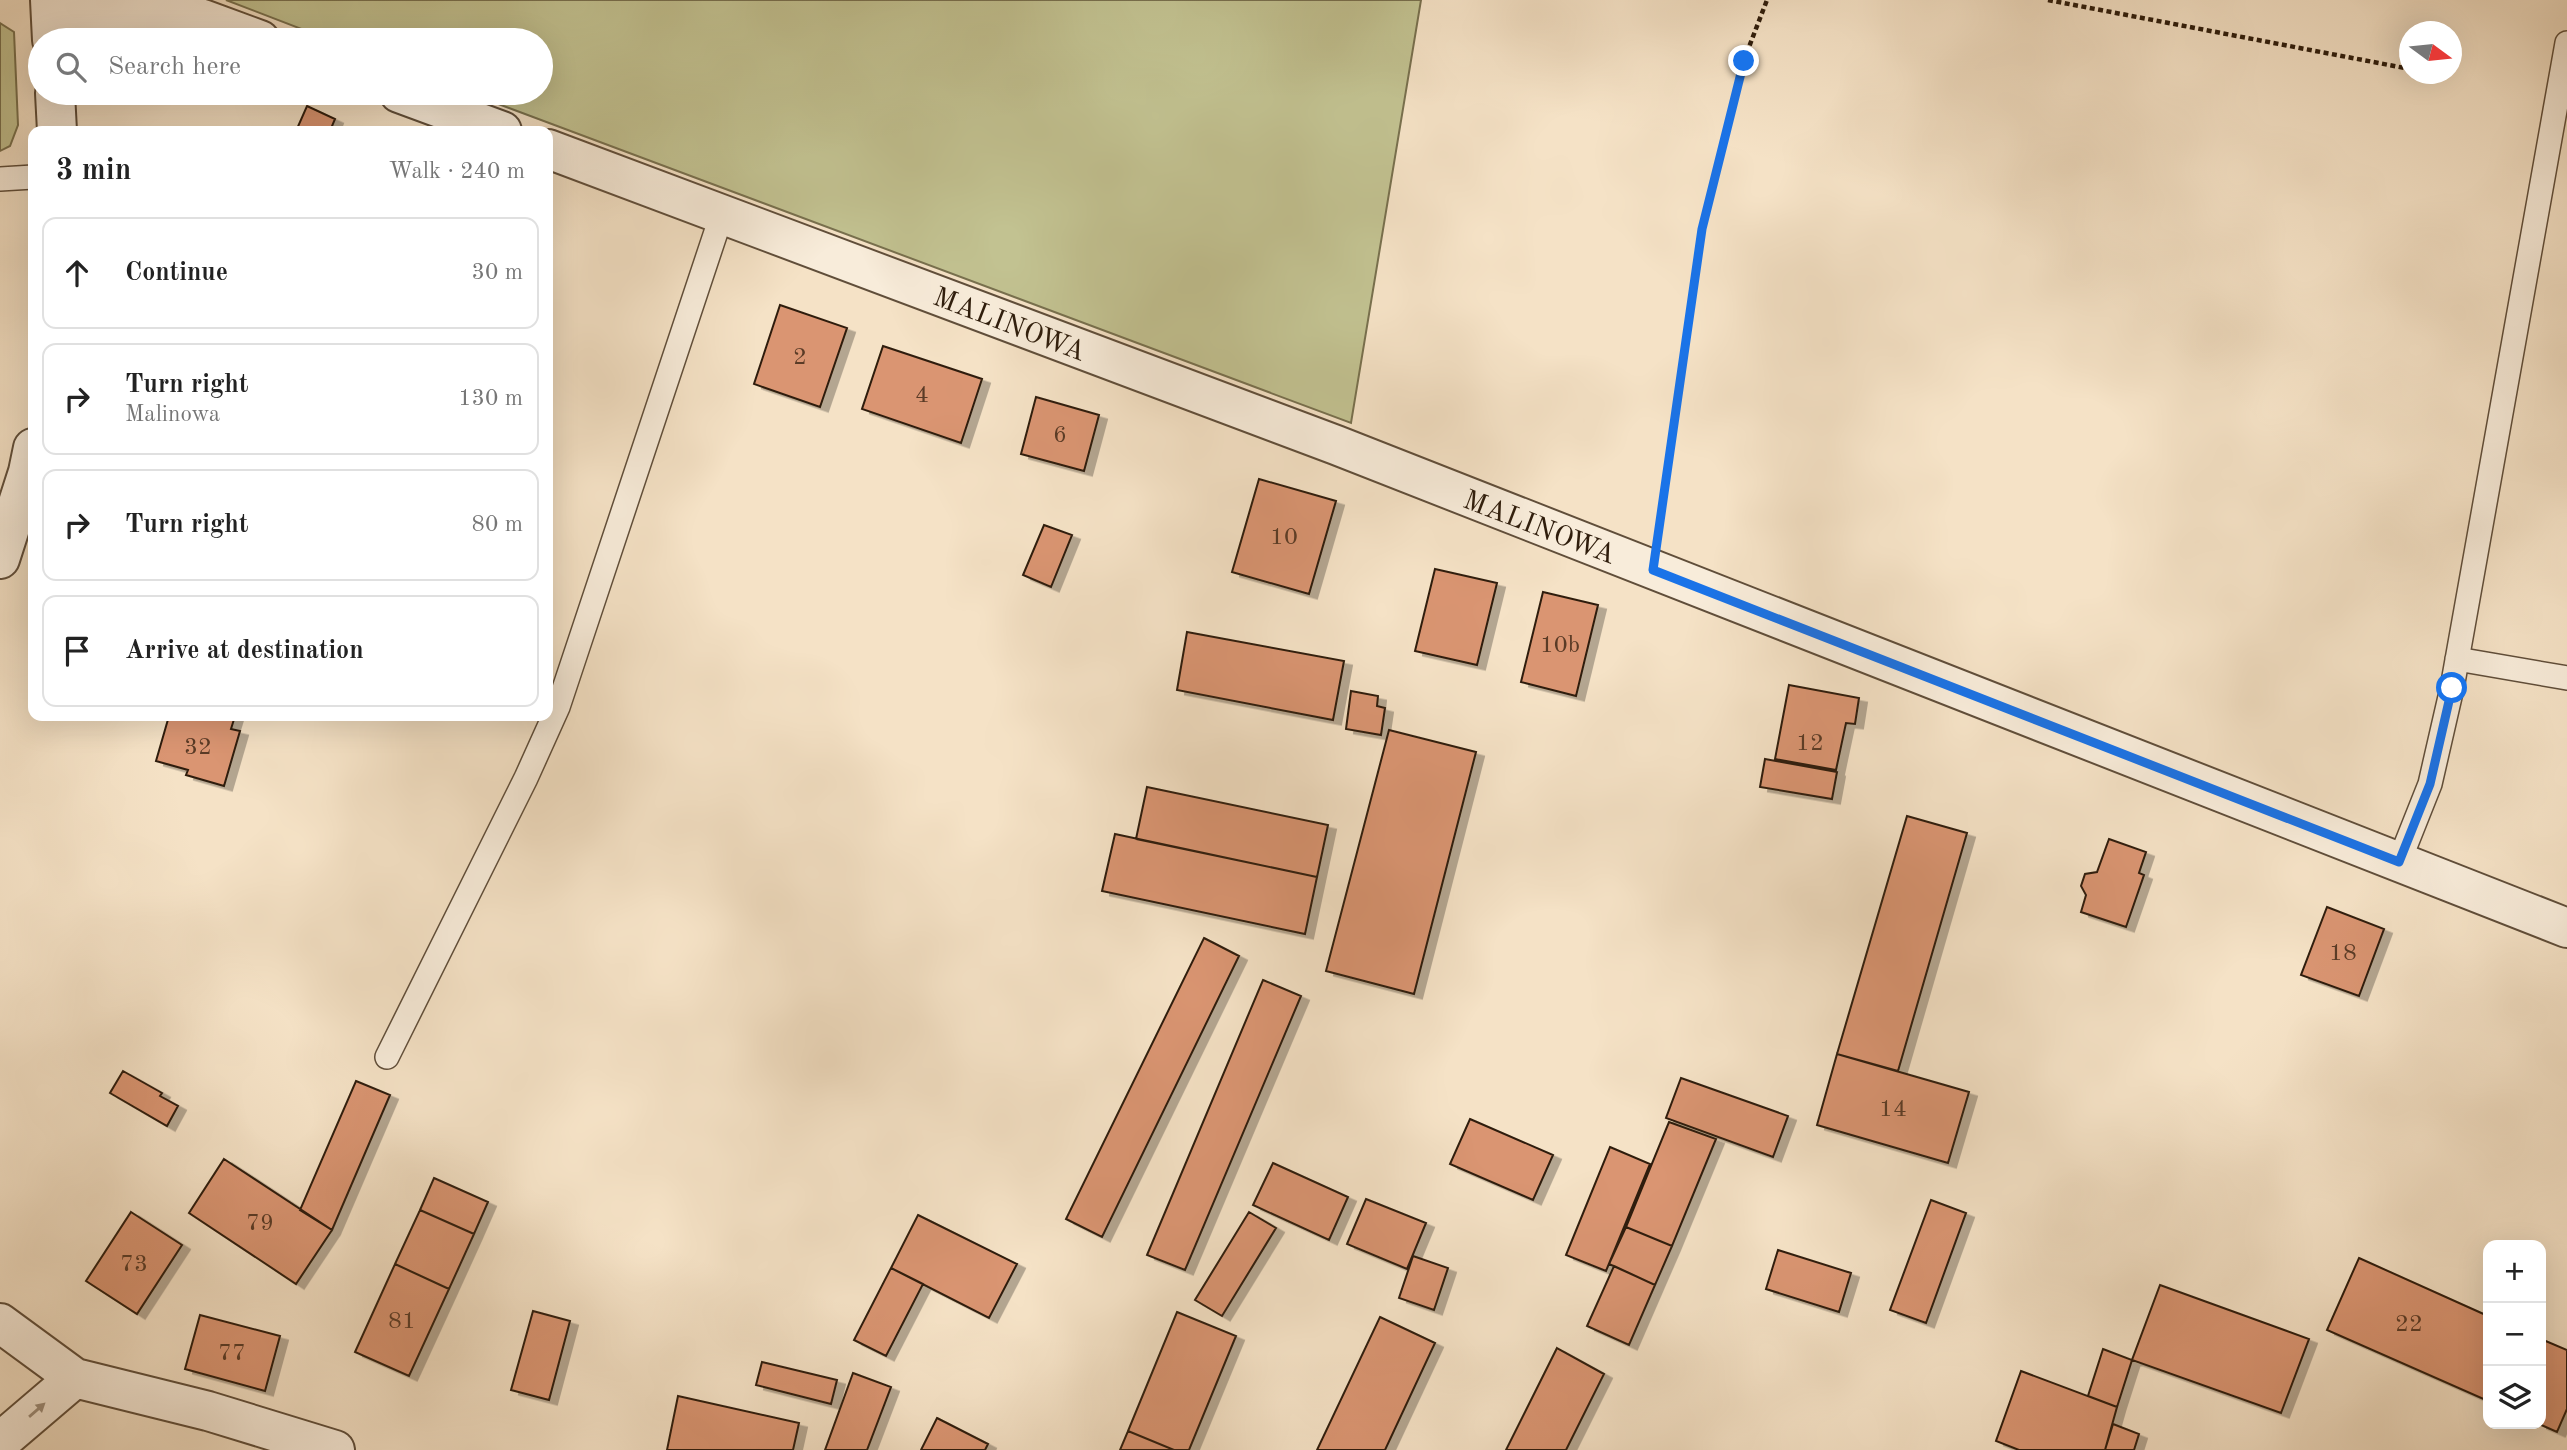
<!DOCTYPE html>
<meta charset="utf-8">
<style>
body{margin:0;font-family:"Old Standard TT",serif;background:#f6f6f6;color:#222}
.controls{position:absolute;right:21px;bottom:21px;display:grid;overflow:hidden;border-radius:14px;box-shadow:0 7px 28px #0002}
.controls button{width:63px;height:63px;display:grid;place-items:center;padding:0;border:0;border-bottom:2px solid #e0e0e0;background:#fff;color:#222;font:35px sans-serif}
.compass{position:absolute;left:2399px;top:21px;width:63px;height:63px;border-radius:50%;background:#fff;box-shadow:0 7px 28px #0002;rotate:105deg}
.stop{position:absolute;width:21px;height:21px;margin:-16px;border:5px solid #1a73e8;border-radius:50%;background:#fff}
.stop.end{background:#1a73e8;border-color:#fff;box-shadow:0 2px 7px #0008}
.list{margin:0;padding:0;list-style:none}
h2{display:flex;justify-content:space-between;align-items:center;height:91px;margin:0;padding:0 28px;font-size:30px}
h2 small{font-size:23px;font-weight:400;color:#767676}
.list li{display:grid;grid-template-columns:46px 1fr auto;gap:21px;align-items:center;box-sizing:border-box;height:112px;margin:0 14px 14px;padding:0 14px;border:2px solid #e0e0e0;border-radius:14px}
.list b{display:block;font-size:26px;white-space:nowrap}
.list p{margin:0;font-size:23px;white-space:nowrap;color:#767676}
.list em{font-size:23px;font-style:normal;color:#767676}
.icon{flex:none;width:38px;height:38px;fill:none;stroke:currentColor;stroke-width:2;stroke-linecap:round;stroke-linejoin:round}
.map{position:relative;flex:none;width:2567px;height:1450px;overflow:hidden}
.search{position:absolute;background:#fff;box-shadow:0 7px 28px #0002;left:28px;top:28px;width:525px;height:77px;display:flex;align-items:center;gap:18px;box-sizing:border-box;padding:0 24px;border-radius:38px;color:#767676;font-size:26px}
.panel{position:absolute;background:#fff;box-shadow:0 7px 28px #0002;left:28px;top:126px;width:525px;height:595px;border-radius:14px}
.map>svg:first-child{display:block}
</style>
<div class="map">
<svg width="2567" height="1450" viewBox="0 0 2567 1450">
<defs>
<filter id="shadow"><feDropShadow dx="8" dy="4.5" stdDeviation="0" flood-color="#0004"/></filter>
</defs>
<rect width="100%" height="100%" fill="#f5e2c6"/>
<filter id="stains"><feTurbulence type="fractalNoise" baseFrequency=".00286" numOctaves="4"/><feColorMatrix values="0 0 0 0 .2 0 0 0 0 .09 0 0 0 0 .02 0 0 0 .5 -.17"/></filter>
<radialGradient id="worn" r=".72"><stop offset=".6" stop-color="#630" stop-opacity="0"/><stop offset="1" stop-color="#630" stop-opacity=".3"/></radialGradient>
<path fill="#c2c291" stroke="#78704e" stroke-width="2" d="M226 0H1421L1351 423 469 93H541V40H330Z
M0 23 14 32 18 125 10 146 0 151Z"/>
<path fill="#da9572" stroke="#2f1d0c" stroke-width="2" filter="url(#shadow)" d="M307 106 335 119 330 131H296Z
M780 305 847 328 820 407 754 384Z
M883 346 982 379 961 443 862 409Z
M1036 397 1099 415 1084 471 1021 454Z
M1259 479 1336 501 1309 594 1232 572Z
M1044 525 1072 535 1051 587 1023 575Z
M1435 569 1497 583 1477 665 1415 651Z
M1543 592 1598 605 1576 696 1521 682Z
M1187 632 1344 661 1333 720 1177 690Z
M1789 685 1859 698 1855 724 1846 723 1836 770 1775 759Z
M1351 691 1378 696 1377 706 1385 708 1381 735 1346 729Z
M169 716H235L231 729 240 731 224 786 186 775 188 770 156 761Z
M1389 730 1476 752 1414 994 1326 971Z
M1765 759 1837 772 1832 799 1760 787Z
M1147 787 1328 825 1317 877 1136 839Z
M1907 816 1967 833 1898 1071 1837 1054Z
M1115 834 1317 877 1305 934 1102 891Z
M2109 839 2146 852 2139 873 2144 875 2126 927 2081 912 2086 895 2081 886 2085 874 2097 872Z
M2327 907 2384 929 2359 996 2301 975Z
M1204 938 1239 956 1102 1237 1066 1219Z
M1263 980 1301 996 1185 1270 1147 1255Z
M1837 1054 1969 1092 1948 1163 1817 1125Z
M123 1071 162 1093 160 1096 178 1106 167 1126 110 1093Z
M1681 1078 1788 1116 1773 1157 1666 1118Z
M356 1081 390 1095 332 1230 300 1210Z
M1470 1119 1553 1155 1533 1200 1450 1164Z
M1669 1122 1716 1139 1672 1246 1626 1227Z
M1610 1147 1650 1164 1606 1271 1566 1255Z
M224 1159 332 1230 296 1284 189 1213Z
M1273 1163 1348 1197 1329 1240 1253 1205Z
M434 1178 488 1202 474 1234 420 1210Z
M1366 1199 1426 1223 1407 1269 1347 1244Z
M1931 1200 1966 1213 1926 1323 1890 1310Z
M420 1210 474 1234 449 1289 395 1264Z
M131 1212 182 1245 137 1314 86 1281Z
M1249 1212 1276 1228 1222 1316 1195 1300Z
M918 1215 1017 1264 989 1318 891 1268Z
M1626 1227 1672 1246 1655 1285 1609 1264Z
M1778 1250 1851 1273 1839 1312 1766 1289Z
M1413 1256 1448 1268 1434 1310 1399 1298Z
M2359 1258 2488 1316V1401L2327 1330Z
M395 1264 449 1289 409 1376 355 1352Z
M1614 1266 1655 1285 1629 1345 1587 1326Z
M891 1268 923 1284 886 1356 854 1340Z
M2160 1285 2309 1339 2281 1413 2132 1360Z
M533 1311 570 1321 549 1400 511 1390Z
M1177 1312 1236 1336 1189 1450H1174L1128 1431Z
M200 1315 280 1336 265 1391 185 1369Z
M1380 1317 1435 1343 1385 1450H1317Z
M2541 1339 2567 1350V1409L2557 1432 2539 1424Z
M1557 1348 1604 1374 1566 1450H1506Z
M2103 1349 2132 1360 2117 1407 2088 1396Z
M762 1362 837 1380 831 1404 756 1385Z
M2021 1371 2117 1407 2105 1450H2019L1996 1441Z
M853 1373 891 1387 867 1450H825Z
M678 1396 799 1423 793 1450H667Z
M937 1418 988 1444 985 1450H921Z
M2113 1424 2139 1434 2134 1450H2105Z
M1128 1431 1174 1450H1120Z"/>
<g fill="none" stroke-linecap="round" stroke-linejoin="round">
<g stroke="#604e3a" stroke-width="26">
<path id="service" d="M0 179 33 177
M2457 659 2567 678
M2399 862 2430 784 2452 688 2567 43
M387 1057 526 778 558 707 722 214"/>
</g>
<g stroke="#604e3a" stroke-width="42">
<path id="minor" d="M51 13 170 10 203 19 260 40
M399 93 502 131
M548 149 1336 445 2567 928
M0 1323 75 1378 208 1411 335 1450
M0 1442 75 1378"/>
</g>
<g stroke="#604e3a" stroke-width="42">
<path id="tertiary" d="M50 0 52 40
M55 93 57 131
M0 559 28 472 33 448"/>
</g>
<path stroke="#2f1d0c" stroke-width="4.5" stroke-dasharray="5 3.5" stroke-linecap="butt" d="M2048 0 2410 69
M2432 74 2446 76
M1658 529 1702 229 1744 60 1767 0"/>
<use href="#service" stroke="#f8ecda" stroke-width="23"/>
<use href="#minor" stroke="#f8ecda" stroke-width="38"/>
<use href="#tertiary" stroke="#f8ecda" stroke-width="38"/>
</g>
<defs><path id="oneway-solid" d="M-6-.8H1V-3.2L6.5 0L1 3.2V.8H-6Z" transform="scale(1.75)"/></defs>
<use fill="#9e8f7d" href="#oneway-solid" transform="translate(37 1410) rotate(-41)"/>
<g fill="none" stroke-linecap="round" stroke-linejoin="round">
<path stroke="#1a73e8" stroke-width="9" d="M1744 61 1702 229 1653 570 2399 862 2430 784 2452 688"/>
</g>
<g text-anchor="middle" stroke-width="6" stroke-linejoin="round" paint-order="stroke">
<g font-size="24" fill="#5a3b26">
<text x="800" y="364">2</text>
<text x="922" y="402">4</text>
<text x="1060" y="442">6</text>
<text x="1284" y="544">10</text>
<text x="1560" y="652">10b</text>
<text x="1810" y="750">12</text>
<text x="198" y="754">32</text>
<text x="2343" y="960">18</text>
<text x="1893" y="1116">14</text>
<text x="260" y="1230">79</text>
<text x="134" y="1271">73</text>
<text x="402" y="1328">81</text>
<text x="2409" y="1331">22</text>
<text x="232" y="1360">77</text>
</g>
<g font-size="28" fill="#2f1d0c" stroke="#f8ecda">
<text transform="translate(1010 323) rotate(21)" y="10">MALINOWA</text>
<text transform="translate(1540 526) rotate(21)" y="10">MALINOWA</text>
</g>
</g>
<rect width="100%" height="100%" filter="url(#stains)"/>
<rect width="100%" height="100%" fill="url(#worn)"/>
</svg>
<div class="controls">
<button>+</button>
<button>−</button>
<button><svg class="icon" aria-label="layers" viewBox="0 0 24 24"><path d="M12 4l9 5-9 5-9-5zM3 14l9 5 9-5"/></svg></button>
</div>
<svg class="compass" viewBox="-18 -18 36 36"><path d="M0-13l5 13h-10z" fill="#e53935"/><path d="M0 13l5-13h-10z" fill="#767676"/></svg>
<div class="stop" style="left:2452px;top:688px"></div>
<div class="stop end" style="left:1744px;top:61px"></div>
<div class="search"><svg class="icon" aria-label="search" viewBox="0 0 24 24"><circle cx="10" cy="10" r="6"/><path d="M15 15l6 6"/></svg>Search here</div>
<section class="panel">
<h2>3 min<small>Walk · 240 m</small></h2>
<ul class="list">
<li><svg class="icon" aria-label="ahead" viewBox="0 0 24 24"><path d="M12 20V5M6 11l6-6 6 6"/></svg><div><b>Continue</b></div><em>30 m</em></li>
<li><svg class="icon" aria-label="right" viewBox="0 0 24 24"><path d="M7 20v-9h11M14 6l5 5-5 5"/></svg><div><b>Turn right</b><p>Malinowa</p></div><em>130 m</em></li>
<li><svg class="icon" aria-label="right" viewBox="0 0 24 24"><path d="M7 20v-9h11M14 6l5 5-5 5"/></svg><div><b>Turn right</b></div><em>80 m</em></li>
<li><svg class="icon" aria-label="arrive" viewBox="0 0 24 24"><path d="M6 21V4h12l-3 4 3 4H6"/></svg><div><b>Arrive at destination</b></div></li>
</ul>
</section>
</div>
